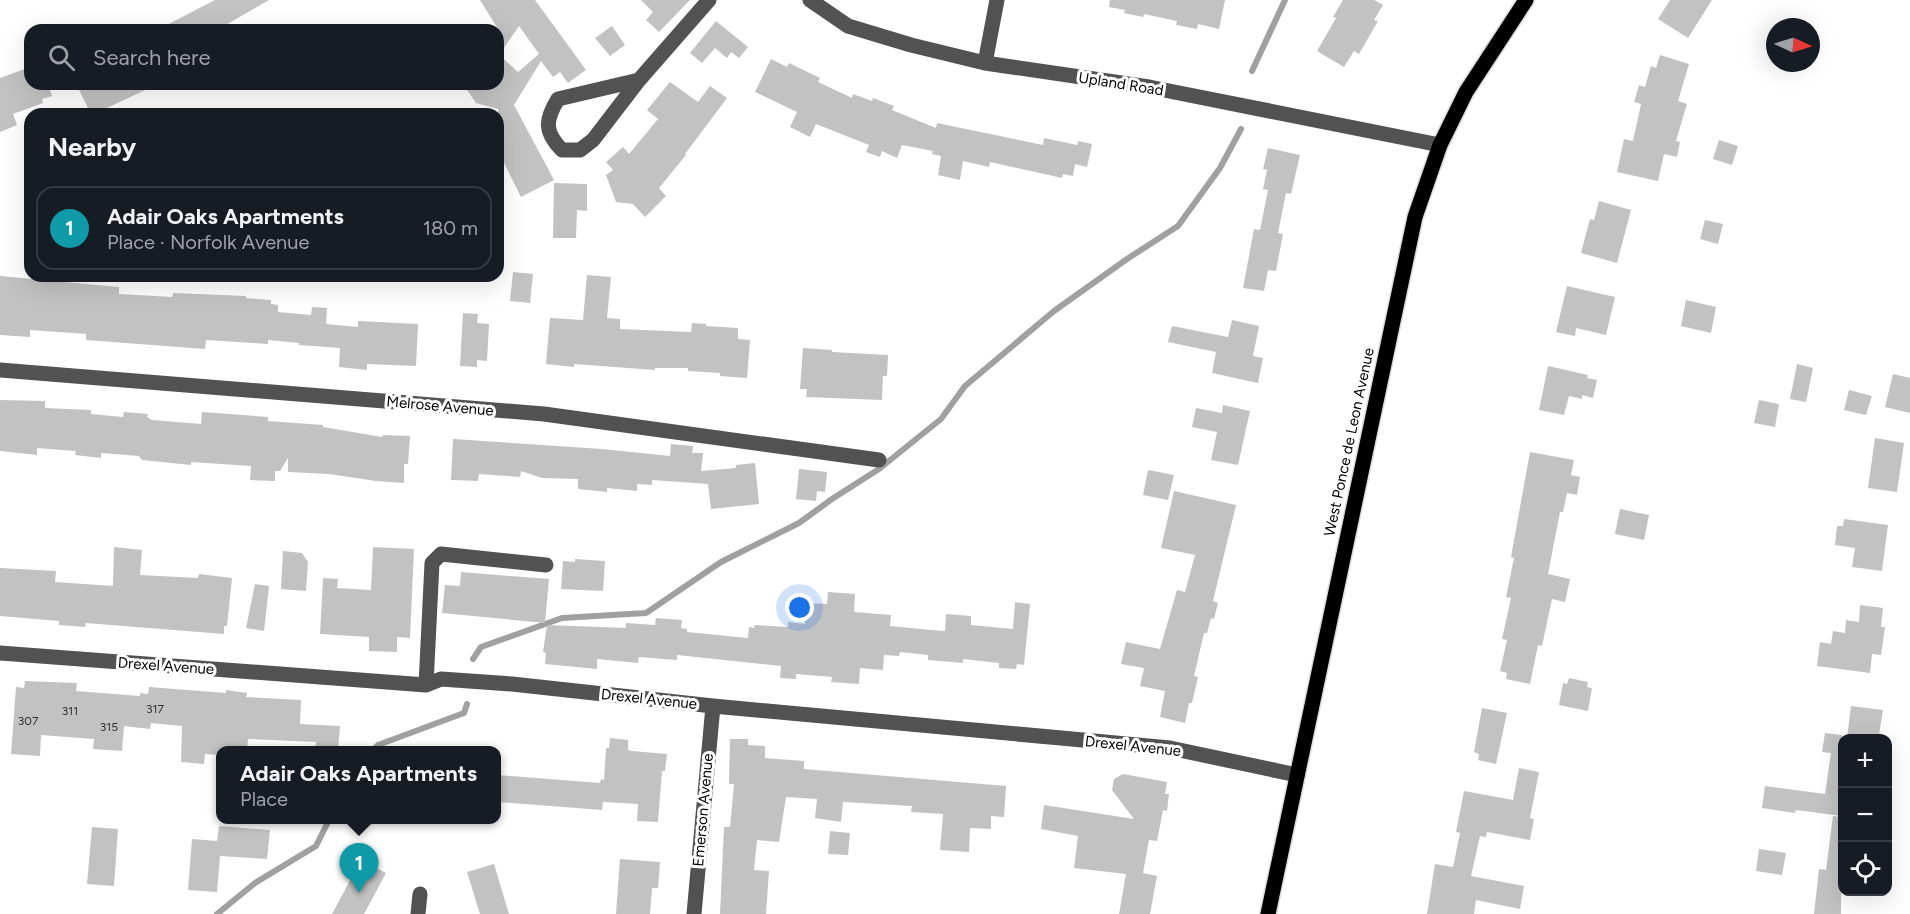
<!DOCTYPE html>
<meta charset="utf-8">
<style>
body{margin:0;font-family:Figtree,sans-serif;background:#20242c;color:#f1f3f6}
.controls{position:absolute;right:18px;bottom:18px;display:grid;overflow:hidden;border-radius:12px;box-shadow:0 6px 24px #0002}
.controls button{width:54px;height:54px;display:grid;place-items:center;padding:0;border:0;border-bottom:2px solid #363941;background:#171b24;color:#f1f3f6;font:30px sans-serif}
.compass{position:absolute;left:1766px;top:18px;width:54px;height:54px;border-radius:50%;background:#171b24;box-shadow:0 6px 24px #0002;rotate:94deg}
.you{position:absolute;left:800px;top:608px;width:21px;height:21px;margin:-15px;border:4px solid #fff;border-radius:50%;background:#1a73e8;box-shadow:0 0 0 9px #1a73e833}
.badge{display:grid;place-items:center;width:39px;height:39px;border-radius:50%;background:#0b8043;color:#fff;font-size:20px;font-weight:700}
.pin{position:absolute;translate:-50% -50px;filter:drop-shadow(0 2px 3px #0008)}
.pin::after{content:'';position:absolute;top:32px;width:21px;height:18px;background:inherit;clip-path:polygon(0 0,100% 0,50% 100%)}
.popup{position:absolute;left:216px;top:746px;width:285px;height:78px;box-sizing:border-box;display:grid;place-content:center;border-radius:12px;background:#171b24;filter:drop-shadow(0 2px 4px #0005);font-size:20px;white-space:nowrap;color:#9ea1a6}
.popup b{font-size:22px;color:#f1f3f6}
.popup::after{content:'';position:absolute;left:50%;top:100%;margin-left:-12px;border:12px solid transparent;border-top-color:#171b24}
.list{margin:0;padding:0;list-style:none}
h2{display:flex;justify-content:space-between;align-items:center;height:78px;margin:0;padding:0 24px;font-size:26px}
h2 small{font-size:20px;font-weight:400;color:#9ea1a6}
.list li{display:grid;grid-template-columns:39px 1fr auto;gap:18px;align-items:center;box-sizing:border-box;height:84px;margin:0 12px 12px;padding:0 12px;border:2px solid #363941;border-radius:18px}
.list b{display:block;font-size:22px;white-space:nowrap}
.list p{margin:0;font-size:20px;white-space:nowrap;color:#9ea1a6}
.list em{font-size:20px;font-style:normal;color:#9ea1a6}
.icon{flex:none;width:33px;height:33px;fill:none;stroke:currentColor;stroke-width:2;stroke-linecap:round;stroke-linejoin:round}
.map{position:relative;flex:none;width:1910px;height:914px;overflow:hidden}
.search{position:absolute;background:#171b24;box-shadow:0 6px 24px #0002;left:24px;top:24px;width:480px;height:66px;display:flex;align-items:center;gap:15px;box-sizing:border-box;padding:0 21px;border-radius:18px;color:#9ea1a6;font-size:22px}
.panel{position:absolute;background:#171b24;box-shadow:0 6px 24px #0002;left:24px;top:108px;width:480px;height:174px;border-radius:18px}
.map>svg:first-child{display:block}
</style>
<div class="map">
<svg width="1910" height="914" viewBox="0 0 1910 914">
<rect width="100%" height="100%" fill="#fff"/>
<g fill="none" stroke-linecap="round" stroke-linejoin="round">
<path stroke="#a0a0a0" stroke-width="6" d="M1252 71 1285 0
M473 659 481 647 562 618 646 613 721 562 799 523 832 499 879 469 941 419 965 386 1054 311 1127 259 1178 226 1220 168 1241 129
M373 750 378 745 464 713 467 704
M217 914 255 883 316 846 329 820"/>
</g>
<path fill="#c2c2c2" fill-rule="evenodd" d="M215 0H269L217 30H157Z
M480 0H535L586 70 568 83 560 72 553 77 541 61 514 105 554 180 521 197 498 151V109L476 103 463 84H498V29ZM519 26 539 54 518 72 499 55Z
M641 0H690L659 32 646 20 653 12Z
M1110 0H1225L1219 29 1198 24 1197 29 1176 25 1177 21 1144 14 1143 17 1124 13 1125 10 1109 7Z
M1343 0H1374L1383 5 1374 20 1378 21 1359 54 1354 51 1344 67 1317 51 1336 18 1333 17Z
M1670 0H1712L1688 38 1658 19Z
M716 21 748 47 739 58 731 52 727 58 715 48 702 63 690 53Z
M612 26 625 45 610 56 595 38Z
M1660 55 1689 64 1678 101 1687 104 1676 141 1680 142 1677 157 1664 154 1658 181 1617 172 1624 139 1633 141 1641 104 1634 102 1639 85 1645 87 1651 66 1656 68Z
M771 59 787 67 789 63 820 78 818 82 852 98 853 94 872 101 873 98 894 106 892 110 936 128 937 123 1043 145 1044 138 1077 145 1078 141 1092 144 1087 167 1075 164 1073 176 1063 174 1062 178 990 162 989 167 963 161 960 180 938 175 941 156 932 154 933 151 902 145 897 158 882 151 880 157 866 152 869 145 816 124 810 137 790 127 797 112 755 92Z
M30 67V84H48L52 96 42 99 43 103 13 114 17 125 0 132V78Z
M670 82 698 102 710 86 727 98 685 154 686 155 659 188 666 196 645 217 633 204 616 202 606 175 613 170 606 162 623 147 629 154 658 119 647 110Z
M86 84H158L94 114H91L78 88Z
M1719 140 1738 146 1732 165 1713 159Z
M1268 148 1300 155 1291 194 1286 193 1278 233 1283 234 1276 271 1268 270 1264 291 1243 288 1254 229 1260 230 1268 190 1263 189 1267 170 1263 169Z
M554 183 587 184V211L577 210 576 238H553Z
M1599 201 1631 210 1617 263 1581 253 1590 219 1594 220Z
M1705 220 1723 224 1718 244 1700 239Z
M513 272 533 274 530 303 510 301Z
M587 275 611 277 607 318 620 319V329L691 332 692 323 706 324V326L738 328V339L750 340 747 378 720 376V373L688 371V368H655V370L574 364V367L546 364 550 318 583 320Z
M0 276 119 287V294L172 297 173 293 246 296V298L271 300V304L278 305V312L311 315 312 307 327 308 326 324 358 327V321L418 324 416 366 367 364V370L339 367 340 348 299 345V343L268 340V344L206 340 205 349 86 340V334L30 330V337L0 335Z
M1567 286 1615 297 1606 335 1576 328 1575 336 1556 332Z
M1686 300 1716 307 1711 333 1681 326Z
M463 313 478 314 477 323 489 324 487 361 477 360V367L460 366Z
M1232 320 1259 326 1253 356 1263 358 1258 383 1212 373 1216 352 1168 342 1172 326 1228 337Z
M803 348 832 350V352L888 355 887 376H883L882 400 806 397 807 389H800Z
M1797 364 1813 368 1806 402 1790 399Z
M1548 366 1588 375 1587 378 1597 380 1593 398 1582 395V399L1569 396 1564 415 1539 410Z
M1893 374 1910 378V413L1885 407Z
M1849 390 1872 396 1866 415 1844 410Z
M0 400 45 401V408L91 410V414L123 417 124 412 148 414 147 417 152 420 201 424 202 412 268 417V421L323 425V427L382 437 383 435 410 436 408 464H404V483L376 481 329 474 288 472V458L280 471H275V481L250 480 251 466 191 462V465L142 460 139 456 101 453V458L75 455 76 451 37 448V455L0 451Z
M1759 400 1779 404 1775 427 1754 423Z
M1223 405 1250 411 1238 465 1211 460 1217 432 1192 427 1196 408 1222 413Z
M1875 438 1904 443 1897 492 1868 488Z
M453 439 602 449 670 456 671 444 693 446 692 453H703L701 471 736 468V465L755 463 759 504 711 509 708 484 652 480V485L637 484V491L607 488V492L588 490 578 489V479L542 478 521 471 520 477 479 474 478 481 451 480Z
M1530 452 1574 460 1571 475 1580 477 1577 495 1567 493 1563 512H1560L1548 574 1570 579 1565 602 1552 599 1542 646 1538 645 1530 684 1506 679 1507 673 1500 671 1507 640 1502 639 1511 598 1506 597 1514 558 1511 557Z
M799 469 827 472 825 492 817 491 816 501 796 499Z
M1148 470 1174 475 1168 500 1143 495Z
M1174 491 1236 505 1213 601 1218 603 1214 619 1211 618 1207 633H1204L1194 676 1198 677 1192 703H1189L1185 723 1160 717 1165 691 1140 686 1144 668 1121 664 1126 642 1160 649 1177 590 1185 592 1195 555 1161 548Z
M1620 509 1649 515 1644 540 1615 534Z
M1844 519 1888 525 1882 571 1852 567 1855 548 1835 545 1837 526H1843Z
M114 547 142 550 140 575 198 578 199 574 232 578 227 626H224V634L86 623 85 627 59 625V621L0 616V568L56 571 55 582 113 586Z
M373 547 414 549 410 638 397 637V652L369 651V637L320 634 323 578 338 579 337 588 371 590Z
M283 551 302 553 308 562 306 591 281 589Z
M575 559 605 561 603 591 561 589 563 561 575 562Z
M461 572 549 579 545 623 442 613 445 585 460 586Z
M255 584 269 586 264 631 246 628Z
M828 592 855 594 854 612 891 615 890 626 931 630 945 631 946 614 971 616V625L1013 629 1015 602 1030 604 1024 665 1017 664 1016 669 999 668V663L963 659V663L928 660V655L900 652 899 656 884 655 883 670 860 668 859 684 831 682 832 677 796 674V679L780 678 781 666 677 655V660L639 657 638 663 597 659V669L545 664 546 653 543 652 547 625 626 628V623L655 625 656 618 682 620 681 628 687 629V632L748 638 749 627 754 628 755 625 788 627V622L805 624V603L827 604Z
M1860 605 1883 608 1881 627H1885L1881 655 1872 654 1870 673 1817 666 1820 642 1831 644 1833 631 1845 633 1846 620 1859 622Z
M1569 678 1588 682 1587 687 1592 688 1588 711 1559 705 1563 683 1567 684Z
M25 681 77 683 76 691 140 696V693L148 694 149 687 226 693V690L247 693 246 697 301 700 300 724 340 726 338 750H315L316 742 248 739 247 750H221V755L205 754 204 764 181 762 182 726 151 723 150 729 124 726 122 751 93 749 94 739 41 735 40 756 11 754 16 687 24 688Z
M1851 706 1883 710 1879 735 1877 734 1876 738H1847Z
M1482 708 1507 713 1496 764 1478 760 1479 754 1474 752Z
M1825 733 1842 735V816L1796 810 1795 813 1762 808 1765 786 1825 794 1831 753 1822 752Z
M610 738 628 740V750L632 751 667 754 665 771H662L658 822 637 821 638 804 603 802 602 810 497 802V775L600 783 601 779 604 780 606 748H609Z
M730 739H748V745L765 746V758L804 761V769L1006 786 1004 817 991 816V829L970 828 969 852 940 850 943 814 911 812 912 806 843 802 841 822 815 818 817 799 786 797 779 842 757 840 754 870 769 871 766 914H720L724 827H730L734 784H729Z
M1519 768 1539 772 1530 818 1534 819 1530 840 1487 832 1486 837 1480 836 1471 876 1524 886 1520 909 1476 900 1474 914H1427L1435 864 1453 867 1460 833 1456 832 1464 791 1513 800Z
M1123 774 1167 782 1165 794H1169L1167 811 1163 810 1157 841 1149 840 1143 873 1157 876 1150 914H1119L1126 874 1074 868 1078 836 1041 829 1044 805 1134 819 1112 790 1114 779Z
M1833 816 1842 817 1841 914H1814L1819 869 1826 870Z
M219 826 270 830 267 859 220 856 217 892 188 890 192 839 217 841Z
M92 827 118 829 114 886 87 884Z
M830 831 850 833 848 855 828 854Z
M1759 849 1786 853 1782 875 1756 871Z
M620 859 660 862 658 888H652L650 914H616Z
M361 860 386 873 364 914H332Z
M494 864 509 914H480L467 872Z"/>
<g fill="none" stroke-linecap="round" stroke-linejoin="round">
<g stroke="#dbdbdb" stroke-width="18">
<path id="major" d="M1268 914 1415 217 1440 145 1466 92 1526 0"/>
</g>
<path stroke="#525252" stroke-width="15" d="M810 0 848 26 911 45 985 63 1149 87 1440 145
M985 63 997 0
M639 80 558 99C545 120 544 132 562 150H580L593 140 639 80 709 0
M0 370 544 414 879 460
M0 653 426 685 441 679 512 684 713 706 1170 748 1297 775
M426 685 432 563 441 554 546 565
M418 914 420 894
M694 914 713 706"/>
<use href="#major" stroke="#000" stroke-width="15"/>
</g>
<g text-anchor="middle" stroke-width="6" stroke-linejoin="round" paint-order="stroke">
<g font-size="12" fill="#303030">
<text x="155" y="713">317</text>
<text x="70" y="715">311</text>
<text x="28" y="725">307</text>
<text x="109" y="731">315</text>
</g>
<g font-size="15" fill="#000" stroke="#fff">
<text transform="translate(1121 84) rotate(9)" y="5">Upland Road</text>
<text transform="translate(440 406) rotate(5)" y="5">Melrose Avenue</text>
<text transform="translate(1349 442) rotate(-78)" y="5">West Ponce de Leon Avenue</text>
<text transform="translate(166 666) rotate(4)" y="5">Drexel Avenue</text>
<text transform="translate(649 699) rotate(6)" y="5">Drexel Avenue</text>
<text transform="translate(1133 746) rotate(6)" y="5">Drexel Avenue</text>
<text transform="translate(703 810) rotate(-85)" y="5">Emerson Avenue</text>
</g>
</g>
</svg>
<div class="controls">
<button>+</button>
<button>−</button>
<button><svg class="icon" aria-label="locate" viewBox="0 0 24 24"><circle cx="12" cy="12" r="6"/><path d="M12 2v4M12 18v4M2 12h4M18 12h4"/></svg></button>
</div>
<svg class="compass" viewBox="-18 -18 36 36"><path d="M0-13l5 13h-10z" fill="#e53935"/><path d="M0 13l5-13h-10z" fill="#9ea1a6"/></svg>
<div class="you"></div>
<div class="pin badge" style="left:359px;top:893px;background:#0f9aa8">1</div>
<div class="popup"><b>Adair Oaks Apartments</b>Place</div>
<div class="search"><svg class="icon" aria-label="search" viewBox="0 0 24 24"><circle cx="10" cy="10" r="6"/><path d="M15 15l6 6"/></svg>Search here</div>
<section class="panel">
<h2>Nearby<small></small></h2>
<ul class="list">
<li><span class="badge" style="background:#0f9aa8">1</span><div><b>Adair Oaks Apartments</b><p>Place · Norfolk Avenue</p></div><em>180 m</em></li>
</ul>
</section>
</div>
